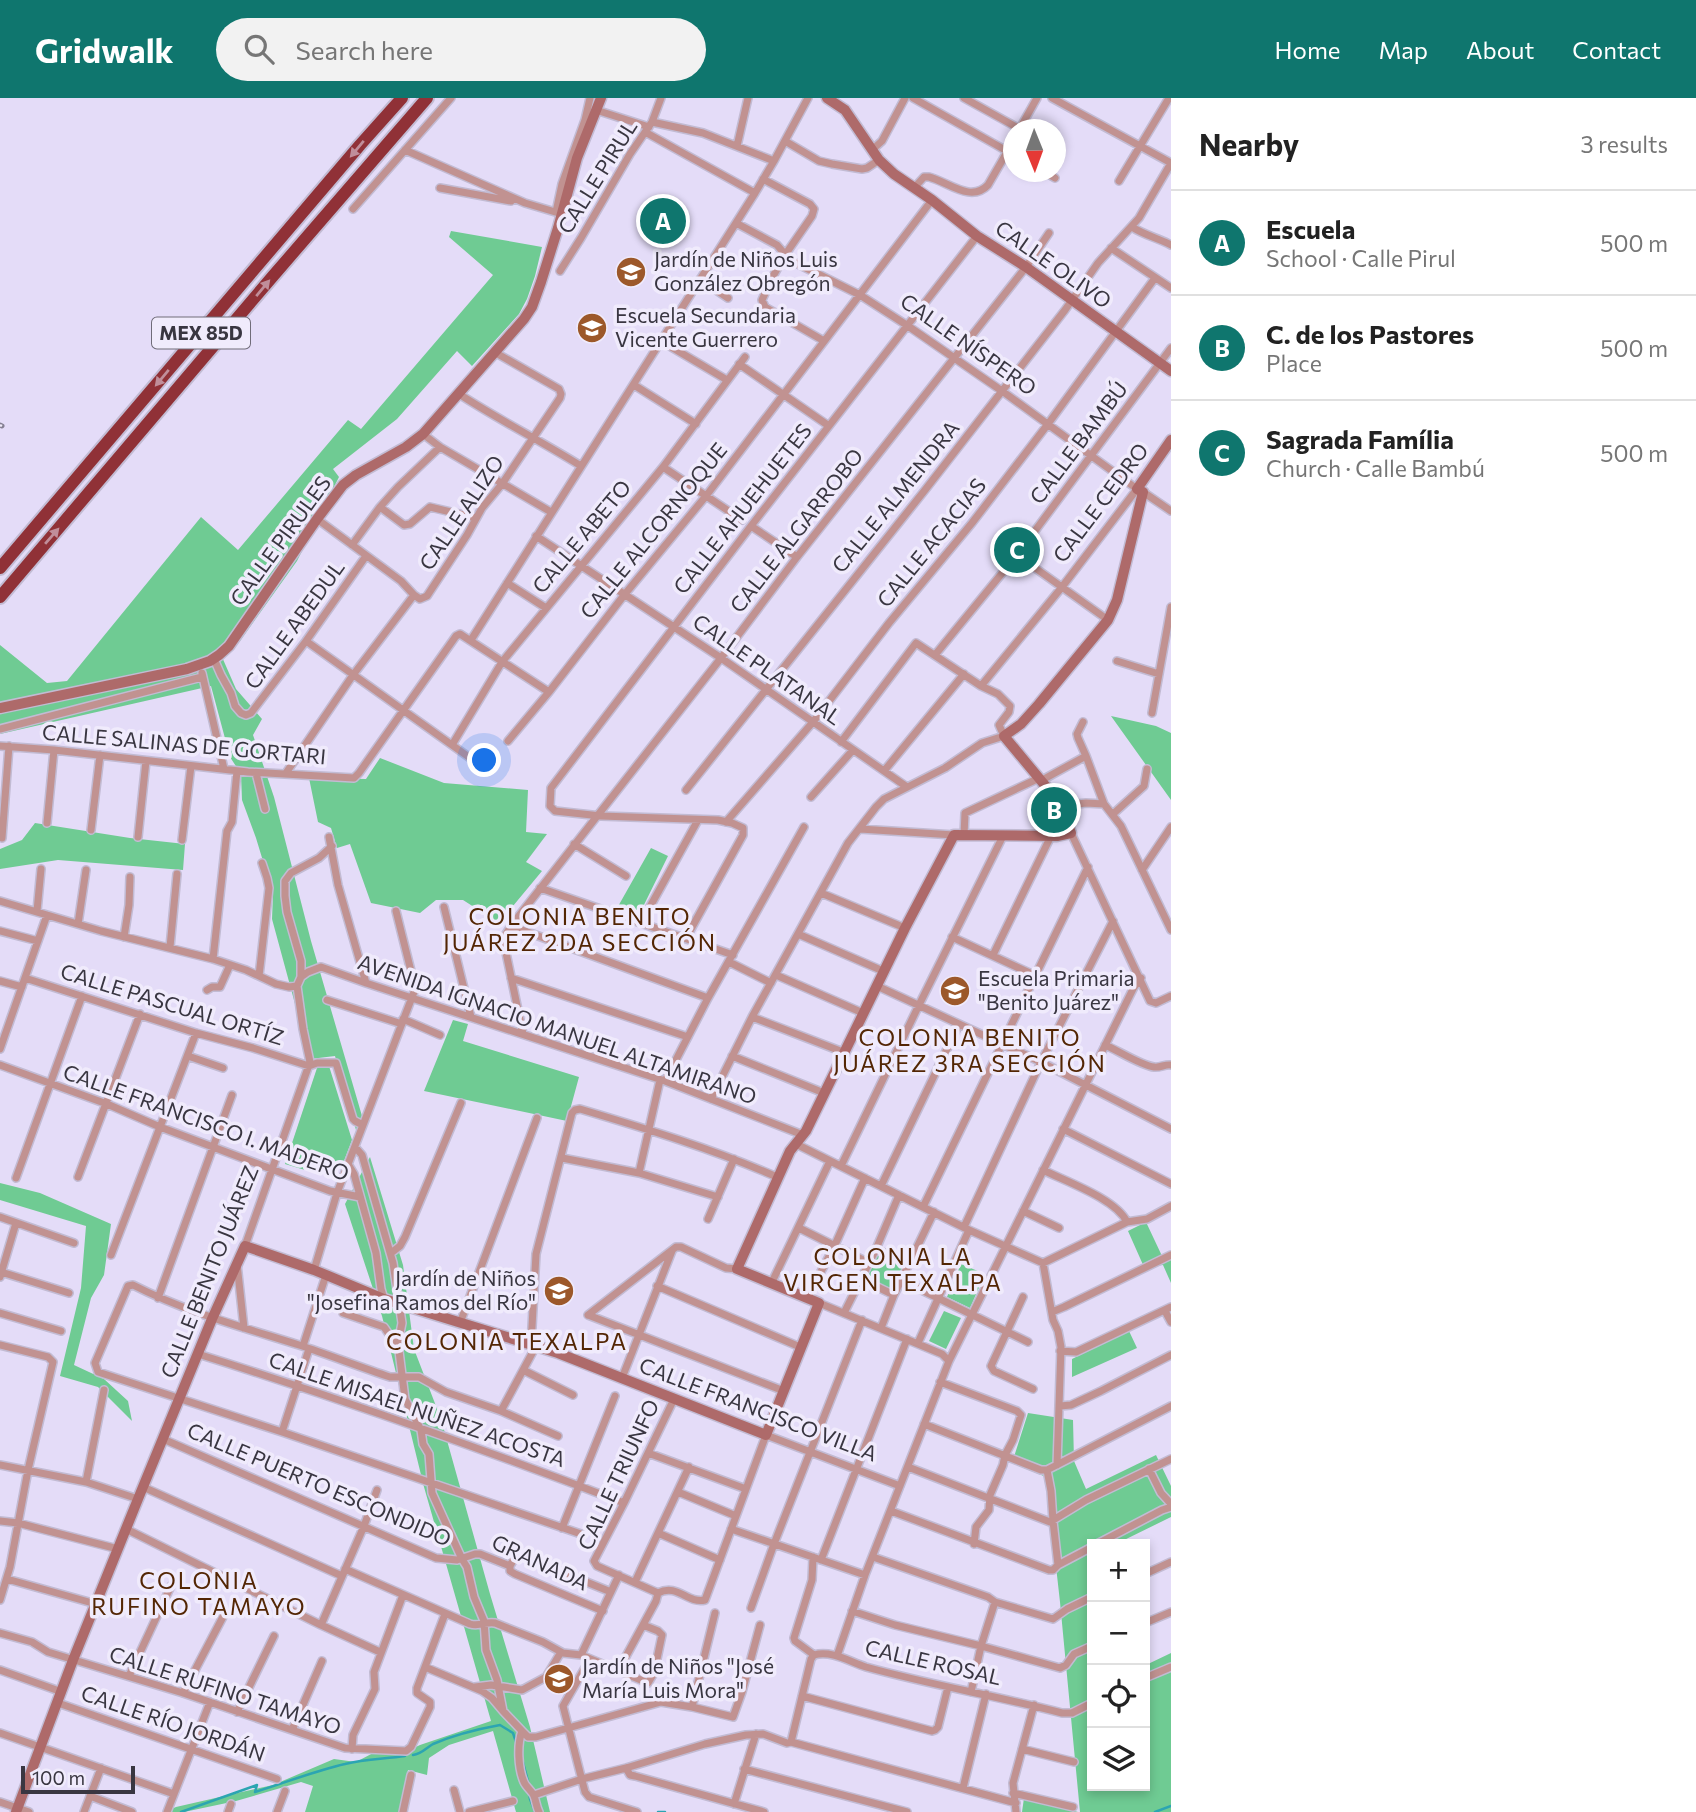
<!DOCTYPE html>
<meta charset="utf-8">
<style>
body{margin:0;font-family:Commissioner,sans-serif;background:#f2f2f2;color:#222}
.controls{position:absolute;right:21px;bottom:21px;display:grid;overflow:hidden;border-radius:0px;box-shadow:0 4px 10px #0003}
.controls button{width:63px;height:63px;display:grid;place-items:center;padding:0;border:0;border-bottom:2px solid #e0e0e0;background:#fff;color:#222;font:35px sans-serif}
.compass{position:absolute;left:1003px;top:21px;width:63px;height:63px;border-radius:50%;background:#fff;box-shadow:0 4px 10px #0003;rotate:179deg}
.scale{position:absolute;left:21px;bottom:18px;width:114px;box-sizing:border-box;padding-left:7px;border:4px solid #393641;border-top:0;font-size:19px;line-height:24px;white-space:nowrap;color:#393641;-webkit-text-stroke:5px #f0ebfc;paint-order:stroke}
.you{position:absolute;left:485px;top:663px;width:24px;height:24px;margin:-18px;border:5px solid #fff;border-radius:50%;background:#1a73e8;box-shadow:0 0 0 10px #1a73e833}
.badge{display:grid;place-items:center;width:46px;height:46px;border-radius:50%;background:#0f766e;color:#fff;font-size:23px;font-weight:700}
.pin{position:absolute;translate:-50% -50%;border:4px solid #fff;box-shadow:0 2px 7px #0006}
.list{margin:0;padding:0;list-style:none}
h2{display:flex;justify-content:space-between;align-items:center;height:91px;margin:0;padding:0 28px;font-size:30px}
h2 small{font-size:23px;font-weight:400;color:#767676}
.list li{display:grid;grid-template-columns:46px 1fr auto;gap:21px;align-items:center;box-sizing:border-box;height:105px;padding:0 28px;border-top:2px solid #e0e0e0}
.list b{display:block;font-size:26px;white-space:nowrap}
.list p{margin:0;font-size:23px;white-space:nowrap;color:#767676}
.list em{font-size:23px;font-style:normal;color:#767676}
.icon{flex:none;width:38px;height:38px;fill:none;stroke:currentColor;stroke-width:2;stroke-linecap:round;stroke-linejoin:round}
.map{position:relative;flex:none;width:1171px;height:1714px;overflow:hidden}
header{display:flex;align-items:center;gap:42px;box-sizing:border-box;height:98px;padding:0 35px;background:#0f766e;color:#fff}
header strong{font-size:33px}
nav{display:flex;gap:38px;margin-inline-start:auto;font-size:24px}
.search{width:490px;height:63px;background:#f2f2f2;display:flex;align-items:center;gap:18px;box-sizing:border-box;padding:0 24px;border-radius:38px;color:#767676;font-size:26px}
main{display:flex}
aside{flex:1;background:#fff}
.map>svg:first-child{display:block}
</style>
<header>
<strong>Gridwalk</strong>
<div class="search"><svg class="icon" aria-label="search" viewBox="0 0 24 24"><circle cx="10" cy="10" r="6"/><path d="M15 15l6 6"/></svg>Search here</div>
<nav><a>Home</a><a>Map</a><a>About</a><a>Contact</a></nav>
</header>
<main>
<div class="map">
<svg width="1171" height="1714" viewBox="0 0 1171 1714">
<rect width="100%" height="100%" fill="#e4dcf8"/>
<path fill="#6fcb93" d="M451 133 542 149 535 178 527 201 519 216 472 268 457 253 397 321 333 371 339 379 297 463 240 543 222 559 236 591 262 621 253 637 274 699 311 843 362 1018 356 1032 335 958 310 961 272 821 273 796 256 740 242 702 241 676 230 659 211 588 0 636V547L47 585 67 583 201 419 238 452 348 322 361 331 493 177 449 139Z
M1111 618 1156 628 1171 635V702Z
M380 660 444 685 528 692 526 734 547 736 526 764 542 773 499 825 463 802H436L420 815 371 805 350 746 337 750 331 730 318 724 309 680 366 681Z
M35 725 130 740 185 746 183 772 58 762 0 771V751L22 742Z
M651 750 668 758 638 819 616 812Z
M453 922 468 926 463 943 579 979 567 1023 424 993Z
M329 968 352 1042 342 1068 311 1058 305 1072 285 1066 317 970Z
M370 1059 403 1167 414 1251 441 1321 490 1496 530 1629 550 1714H516L493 1633 449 1647 429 1660 427 1677 408 1672 399 1714H305L313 1688 301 1684 236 1703 184 1714H164L176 1709 273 1687 334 1661 356 1664 375 1654 403 1655 420 1647 491 1623 424 1389 382 1218 345 1106Z
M0 1085 40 1095 111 1126 104 1177 91 1200 74 1267 104 1281 128 1303 132 1323 98 1289 60 1278 81 1190 86 1128 0 1102Z
M1146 1124 1162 1158 1171 1154V1185L1163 1167 1144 1169 1128 1133Z
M879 1154 909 1168 897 1193 867 1180Z
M961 1166 985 1176 970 1210 947 1199Z
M944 1213 961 1220 946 1251 929 1243Z
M1129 1233 1137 1250 1072 1279V1261Z
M1028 1315 1073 1322 1074 1363 1086 1391 1156 1357 1171 1388V1419L1116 1446H1092V1688H1145V1559L1148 1566 1171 1555V1714H1080L1060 1504 1046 1379 1012 1365Z
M1024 1700 1078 1714H1022Z"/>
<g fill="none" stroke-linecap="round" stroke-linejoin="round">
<path stroke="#2ca5b2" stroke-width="2.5" d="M413 1657C422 1656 426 1650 433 1646 454 1637 478 1631 500 1627L513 1635 516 1644
M521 1657 529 1687
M529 1694 530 1701 535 1714
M181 1714 257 1687 255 1694C285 1685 314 1673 345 1666 365 1661 385 1661 405 1658
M658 1714H665
M1155 1714 1171 1708"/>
<g stroke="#c2bbd3" stroke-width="10">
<path id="street" d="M913 0 1014 57
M964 0 1020 31
M1052 0 1171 65
M596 12 649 29
M652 24 703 35 774 63
M1019 32 1037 0
M645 34 755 95
M785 43 819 63 832 66 862 71 867 70 879 62
M737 48 748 0
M405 52 525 105 562 116
M872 52 882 43 905 0
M1045 74 1055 80
M763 81 810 106 814 111 812 118 785 157 772 180 762 202 765 209 824 243
M1119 83 1169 0
M440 90 511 103
M914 90 924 79H929C948 84 971 105 988 87L1014 42
M353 111 451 0
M556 114 562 86 585 22 590 0
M736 125 777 147 790 162 860 197 908 228 1002 293 1137 391 1062 489 981 588
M1132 129C1144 137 1158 140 1171 147
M1111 150 1171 190
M560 173 581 140 630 56 652 24 661 0
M700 181 728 200
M661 243 727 282
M739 266 829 328
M634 287 696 326
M459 296C499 322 541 343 581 368
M423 336 440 349 551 414
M663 369 742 422
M1143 394 1171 413
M380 409 404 427 410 426 430 409 476 420
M317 421 401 483 414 497
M751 428 797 459
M536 438 721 560 907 689
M352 447 380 409 398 389 440 349
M1017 457 1108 522
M507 485 546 510
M471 542 755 95 774 63 808 0
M306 543 487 672
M935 557 1017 457 1171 250
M214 561 221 577 231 595 235 608 241 615 246 617 251 615 306 543 366 458
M1117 563 1159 576
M202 575 224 671
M1152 615 1171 509
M1083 624 1077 636 1078 640 1086 658 1104 706
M0 631 202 579
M508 643 549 594 625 496 706 398 932 102
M452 647 502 564 663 369 745 259
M0 648 54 652 248 674 354 680 359 675 456 538 460 536 549 594
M884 673 964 576
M256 675 265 711
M286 675 353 577 414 497 420 501 427 498 467 437 482 410 502 386 560 300 561 296 559 291 496 255
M686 692 925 392 1065 212 1098 165 1139 120 1171 65
M811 699 853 652
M1060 708 1086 705 1104 706 1121 728 1171 832
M1113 716 1144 688 1147 671
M726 724 813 624 889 525 972 425 1048 326 1155 180
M47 725 54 652
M860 731 954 737
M91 732 100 657
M1071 735 1150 903 1156 905 1171 898
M964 737 965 715 1035 682 1044 681 1086 658
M138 739 146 663
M329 739 338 787 366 885
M2 740 9 648
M182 742 191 668
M574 746 626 778
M1142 772 1171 729
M540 790 733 857
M821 795 905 830
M0 803 101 833 213 861 246 872 276 886 289 889 297 888
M444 809 471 919
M37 813 41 771
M641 825 698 722
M78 826 86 772
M511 828 708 900
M0 833 38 843
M798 836 883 873
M124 839 129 807 130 779
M952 839 1034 877
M686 840 743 737V730L732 725 718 722 601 718 555 713 550 708 551 690 751 428 977 138
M170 849 177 776
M993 857 1051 738
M213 861 227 733 232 724 237 673
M729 864 771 885
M776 877 863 915
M259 878 269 790 267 780 262 765
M301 879 308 874 321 869 366 885 665 983 803 1037
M25 880 196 935 253 950 309 968
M511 880 688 939
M0 883 22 889
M877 888 1041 964 1171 1031
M207 892 212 889H220L230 867
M327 902 402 926
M752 919 843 954
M403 921 440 937
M523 936 505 850 506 836 511 828 721 560 797 459 1026 169 1049 135
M1105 947C1117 952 1142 968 1154 969 1160 970 1165 966 1171 967
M0 951 47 817
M188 958 223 970
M732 958 824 995
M0 967 107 1006 160 1029 330 1093 360 1099
M309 968 317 965H336L353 1021 355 1023 363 1027
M665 983 708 900 804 729
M711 1001 752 919 848 745 876 709 884 701 945 670 982 645 1004 638 999 627 1009 614 1010 608 998 596 981 588 916 545 841 644
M1063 1031 1171 1086
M796 1046 969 1132 1043 1165 1127 1124 1147 1121 1171 1108
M355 1049 362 1057 393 1165 402 1225 398 1245 405 1301 421 1332 423 1346 429 1356 432 1395 462 1461 467 1469 474 1499 484 1523 486 1552 497 1582 503 1613 522 1633C517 1647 518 1670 524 1684 526 1689 532 1693 534 1698 536 1703 536 1708 539 1714
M562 1060 639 1075 718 1099
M348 1066 354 1076 376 1155 381 1191 384 1201
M841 1068 919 907 1003 738
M1043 1072C1067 1084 1116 1101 1127 1124
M639 1075 660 982
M78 1079 140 916
M16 1080 82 898
M881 1088 959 926
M923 1109 1088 769
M1023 1113 1059 1130
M0 1119 74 1145
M708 1121 734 1061
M964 1129 1041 964 1113 823
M799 1130 869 1165
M245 1148 310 964 303 931 297 888 301 879V863L287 814 285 798V783L291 775 319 760 332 748
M876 1151 908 1167
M391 1155 400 1148 405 1139 461 1005
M111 1157 196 935
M1043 1165 1053 1222 1058 1233 1061 1249 1057 1367
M237 1166 244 1230
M314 1172 337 1095 414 894V885L396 813
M1 1174 69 1195
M0 1179 16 1125
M861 1181 894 1197
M901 1182 1028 1244
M772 1184 830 1063
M657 1188 800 1249
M1023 1199 991 1268 994 1273 1033 1291
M158 1200 232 997
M807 1200 834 1149 865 1080
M819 1205 942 1256 949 1263
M1165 1213 1171 1224
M1052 1214 1064 1209 1171 1157
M0 1215 61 1233
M343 1215 384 1229 393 1242 398 1245
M844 1215 876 1151 899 1097
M588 1217 784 1293
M588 1217 676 1149H681L726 1170 737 1171
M460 1225 537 1020
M881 1230 894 1197 934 1114
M918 1245 969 1132
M0 1247 48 1259 53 1264 28 1372 10 1469 0 1502
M531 1247 536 1156 572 1015 575 1012 580 1011C647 1031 713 1051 777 1079
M303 1248 326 1177
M1060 1253 1076 1254 1171 1209
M198 1256C342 1301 483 1351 624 1405
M523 1272 573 1297
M622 1280 672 1153
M940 1284 1017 1313 1021 1317 1013 1342 1005 1357 1003 1367 990 1397 989 1412 976 1429 974 1446
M1060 1308 1071 1307 1101 1293 1171 1257
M501 1313 536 1248
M924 1326 1041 1372H1047L1171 1308
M282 1334 309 1251
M558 1338 501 1313 446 1294 419 1279H390C360 1269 329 1257 299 1247 242 1229 186 1214 133 1187L128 1188 95 1265 98 1274 282 1334 581 1436
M163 1341 436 1460 457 1462 475 1456H480L510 1468V1473L515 1476 603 1513
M648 1355 746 1391
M0 1367 86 1384 138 1401
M908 1369 1050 1424 1086 1402 1171 1361
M1149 1371 1161 1395 1171 1406
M1047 1372 1051 1393 1053 1423 1058 1467
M86 1384 104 1292
M143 1389 342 1478
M678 1394 736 1418
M891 1413 1049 1472H1053L1058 1467 1092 1449
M0 1423 18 1425 118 1451
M562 1430 615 1298
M126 1431 321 1527 380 1554
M731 1431 865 1477
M658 1435 720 1462
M1097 1446 1162 1412 1171 1409
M813 1459 812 1482 794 1540 795 1543 814 1557C832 1552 850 1564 866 1569 931 1587 997 1598 1062 1615H1072L1092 1605
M873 1459 988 1499 995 1504 1053 1521 1067 1511 1092 1499
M821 1462 907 1241
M510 1468 515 1459 520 1457 611 1494
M345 1471 470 1526C480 1529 486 1523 495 1525L543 1544 563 1555 581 1557 648 1585 654 1575 662 1537 658 1533 643 1527
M1145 1476 1171 1464
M7 1481 96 1506
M635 1484 689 1369
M658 1495C678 1485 687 1506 705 1502L766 1337 900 1388
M658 1495 597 1468 594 1463 624 1405 674 1301
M751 1510 774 1446 862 1222
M852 1513 895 1527 981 1548 1060 1570 1066 1567 1074 1556 1092 1548
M1145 1525 1171 1514
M321 1527 364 1428 377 1392
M0 1535 32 1544 48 1554 183 1595 345 1650 406 1653 411 1649 430 1609V1604L417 1595V1590L445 1516
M581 1557 619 1477
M837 1558 865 1477 949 1263 1134 889 1141 880
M590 1561 563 1608 585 1694 589 1699 637 1714
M425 1569 482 1593 492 1600 503 1613
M0 1572 62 1594
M618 1573 656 1503 658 1495
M129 1578 171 1488
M1145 1580 1171 1569
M475 1589 491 1587 522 1592 546 1579 561 1554
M971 1594 981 1548 995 1504
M183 1595 225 1515
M802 1598 932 1633 935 1632 938 1629 948 1589
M58 1605 277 1681
M692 1609 715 1515
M237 1614 274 1538
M292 1632 322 1563
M522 1633 528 1639H536L661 1604 692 1609 733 1619 742 1594 760 1527
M0 1635 174 1696
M791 1644 811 1561 814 1557
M352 1651 353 1637 375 1591 374 1574 403 1497
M1022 1651 1074 1664
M626 1670 630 1677 635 1678 764 1714
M744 1671 907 1714
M963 1690 986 1596
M454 1692 460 1714
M1013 1695 1073 1709
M534 1697 582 1681 626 1670 705 1646 746 1637 763 1636 787 1645 791 1644 1016 1705
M90 1698 132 1714
M0 1704 29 1714
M734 1706 756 1636
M84 1714 101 1670
M167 1714 210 1604
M228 1714 231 1706
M277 1714 285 1693
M403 1714 411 1677
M469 1714 513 1703
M1016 1714 1013 1685 1034 1607"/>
</g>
<g stroke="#c2bbd3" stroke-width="13">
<path id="secondary" d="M827 0 845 12 879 62 894 76 932 102 977 138 1026 169 1171 273
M0 610 187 571 210 563 219 557 229 548 317 421 343 387 356 377 406 349 423 336 524 221 532 209 541 184 558 130 577 60 601 0
M16 1714 73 1562 138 1401 212 1221 245 1148 314 1172 384 1201 558 1255 766 1337 819 1205 737 1171 790 1053 806 1033 905 830 954 737 1057 738 1071 735 1058 703 1004 638 1021 626 1039 606 1108 522 1117 502 1143 394 1137 391 1171 342"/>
</g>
<g stroke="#c2bbd3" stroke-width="16">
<path id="highway" d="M0 470 360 47 402 0
M0 499 273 178 427 0"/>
</g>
<use href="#street" stroke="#c19291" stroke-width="7"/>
<use href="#secondary" stroke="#ae6a6a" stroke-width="10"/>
<use href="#highway" stroke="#903137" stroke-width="12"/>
<g stroke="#858093" stroke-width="5">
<path id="rail" d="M0 327 2 328"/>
</g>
<use href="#rail" stroke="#f0ebfc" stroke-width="2.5" stroke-dasharray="8" stroke-linecap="butt"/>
</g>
<defs><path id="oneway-solid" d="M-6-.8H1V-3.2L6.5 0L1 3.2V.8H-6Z" transform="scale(1.75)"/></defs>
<g fill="#c08e9a">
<use href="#oneway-solid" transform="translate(357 51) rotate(130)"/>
<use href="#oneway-solid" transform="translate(263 190) rotate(-50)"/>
<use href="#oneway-solid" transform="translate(162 280) rotate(130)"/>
<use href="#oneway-solid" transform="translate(52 438) rotate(-49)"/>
</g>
<defs>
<g id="school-disc" transform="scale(1.575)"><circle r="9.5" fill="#9c582a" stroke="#f0ebfc"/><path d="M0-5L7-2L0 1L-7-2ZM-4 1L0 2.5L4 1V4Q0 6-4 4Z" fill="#fff"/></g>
</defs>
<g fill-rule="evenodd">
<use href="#school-disc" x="631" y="174"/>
<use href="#school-disc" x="592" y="230"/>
<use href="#school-disc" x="955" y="893"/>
<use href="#school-disc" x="559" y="1193"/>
<use href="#school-disc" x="559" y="1581"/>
</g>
<g text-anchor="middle" stroke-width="7" stroke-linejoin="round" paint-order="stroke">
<rect fill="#f0ebfc" stroke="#706c79" stroke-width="2" x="152" y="219.5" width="98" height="31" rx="5"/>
<g font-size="19" font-weight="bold" fill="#393641">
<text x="201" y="242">MEX 85D</text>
</g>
<g font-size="21" fill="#393641" stroke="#f0ebfc">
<text transform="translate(598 79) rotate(-58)" y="7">CALLE PIRUL</text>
<text transform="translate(1053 167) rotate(35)" y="7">CALLE OLIVO</text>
<text transform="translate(968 247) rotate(35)" y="7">CALLE NÍSPERO</text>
<text transform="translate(1079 345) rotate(-53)" y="7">CALLE BAMBÚ</text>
<text transform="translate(896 399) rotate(-51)" y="7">CALLE ALMENDRA</text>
<text transform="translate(1101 405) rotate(-53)" y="7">CALLE CEDRO</text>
<text transform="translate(743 411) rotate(-52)" y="7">CALLE AHUEHUETES</text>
<text transform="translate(462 415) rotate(-56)" y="7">CALLE ALIZO</text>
<text transform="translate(654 433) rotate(-51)" y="7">CALLE ALCORNOQUE</text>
<text transform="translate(797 433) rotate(-52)" y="7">CALLE ALGARROBO</text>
<text transform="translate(582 439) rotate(-50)" y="7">CALLE ABETO</text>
<text transform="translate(281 443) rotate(-54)" y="7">CALLE PIRULES</text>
<text transform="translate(932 445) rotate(-51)" y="7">CALLE ACACIAS</text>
<text transform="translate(295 527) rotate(-54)" y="7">CALLE ABEDUL</text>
<text transform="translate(767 572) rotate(35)" y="7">CALLE PLATANAL</text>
<text transform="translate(184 647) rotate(5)" y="7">CALLE SALINAS DE GORTARI</text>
<text transform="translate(172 907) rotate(17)" y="7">CALLE PASCUAL ORTÍZ</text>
<text transform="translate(557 932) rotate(19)" y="7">AVENIDA IGNACIO MANUEL ALTAMIRANO</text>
<text transform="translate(206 1025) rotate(20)" y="7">CALLE FRANCISCO I. MADERO</text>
<text transform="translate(210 1174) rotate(-68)" y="7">CALLE BENITO JUÁREZ</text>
<text transform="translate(417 1312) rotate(19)" y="7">CALLE MISAEL NUÑEZ ACOSTA</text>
<text transform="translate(758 1312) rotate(21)" y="7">CALLE FRANCISCO VILLA</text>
<text transform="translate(619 1377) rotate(-65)" y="7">CALLE TRIUNFO</text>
<text transform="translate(319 1387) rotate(23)" y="7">CALLE PUERTO ESCONDIDO</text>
<text transform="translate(540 1465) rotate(25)" y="7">GRANADA</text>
<text transform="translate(933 1565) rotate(13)" y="7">CALLE ROSAL</text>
<text transform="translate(225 1593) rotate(18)" y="7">CALLE RUFINO TAMAYO</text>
<text transform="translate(173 1626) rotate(19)" y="7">CALLE RÍO JORDÁN</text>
</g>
<g font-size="21" fill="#393641" stroke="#f0ebfc" text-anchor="start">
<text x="654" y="169">Jardín de Niños Luis<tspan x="654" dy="24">González Obregón</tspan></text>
<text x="615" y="225">Escuela Secundaria<tspan x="615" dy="24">Vicente Guerrero</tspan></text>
<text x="978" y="888">Escuela Primaria<tspan x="978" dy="24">"Benito Juárez"</tspan></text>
<text x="536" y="1188" text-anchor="end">Jardín de Niños<tspan x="536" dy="24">"Josefina Ramos del Río"</tspan></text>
<text x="582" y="1576">Jardín de Niños "José<tspan x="582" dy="24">María Luis Mora"</tspan></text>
</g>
<g font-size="23" letter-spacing="2" fill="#532604" stroke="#f0ebfc">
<text x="580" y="827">COLONIA BENITO<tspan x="580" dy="26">JUÁREZ 2DA SECCIÓN</tspan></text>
<text x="970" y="948">COLONIA BENITO<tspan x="970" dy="26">JUÁREZ 3RA SECCIÓN</tspan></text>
<text x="893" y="1167">COLONIA LA<tspan x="893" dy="26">VIRGEN TEXALPA</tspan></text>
<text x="507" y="1252">COLONIA TEXALPA</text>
<text x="199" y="1491">COLONIA<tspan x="199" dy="26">RUFINO TAMAYO</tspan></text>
</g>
</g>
</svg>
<div class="controls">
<button>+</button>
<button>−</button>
<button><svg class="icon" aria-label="locate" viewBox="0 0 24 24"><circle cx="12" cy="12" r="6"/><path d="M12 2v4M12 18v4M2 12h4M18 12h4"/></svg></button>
<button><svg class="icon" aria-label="layers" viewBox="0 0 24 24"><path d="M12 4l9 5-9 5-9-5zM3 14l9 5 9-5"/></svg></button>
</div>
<svg class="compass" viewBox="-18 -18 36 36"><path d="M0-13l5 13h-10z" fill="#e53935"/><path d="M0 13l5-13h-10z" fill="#767676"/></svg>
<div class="scale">100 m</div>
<div class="you"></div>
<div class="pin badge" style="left:663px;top:123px">A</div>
<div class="pin badge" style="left:1054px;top:712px">B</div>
<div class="pin badge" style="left:1017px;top:452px">C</div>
</div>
<aside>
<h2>Nearby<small>3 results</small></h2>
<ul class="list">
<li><span class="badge">A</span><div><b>Escuela</b><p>School · Calle Pirul</p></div><em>500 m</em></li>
<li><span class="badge">B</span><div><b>C. de los Pastores</b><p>Place</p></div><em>500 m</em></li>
<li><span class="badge">C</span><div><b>Sagrada Família</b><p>Church · Calle Bambú</p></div><em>500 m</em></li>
</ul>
</aside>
</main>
